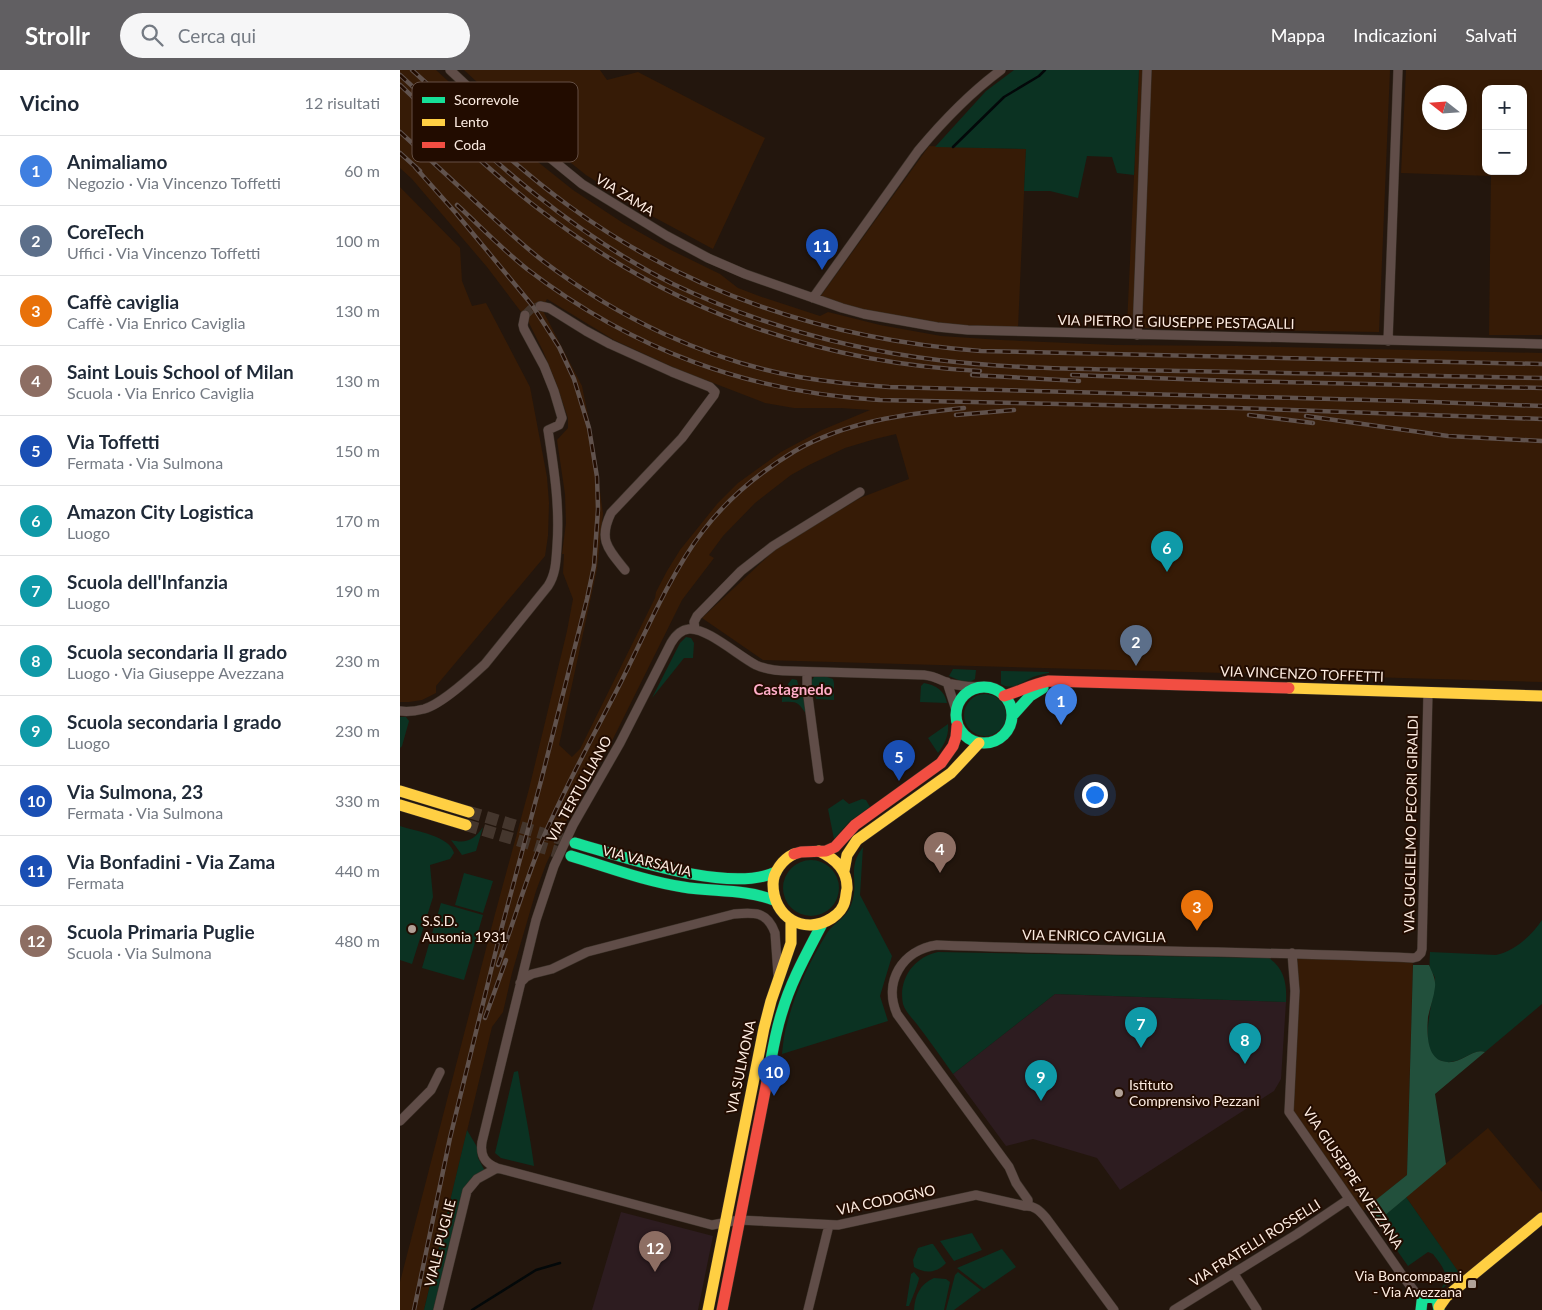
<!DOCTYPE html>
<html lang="it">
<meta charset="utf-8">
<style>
body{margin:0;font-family:Lato,sans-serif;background:#f6f6f7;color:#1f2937}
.controls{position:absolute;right:15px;top:15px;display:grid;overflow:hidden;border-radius:10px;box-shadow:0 2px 8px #0003}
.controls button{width:45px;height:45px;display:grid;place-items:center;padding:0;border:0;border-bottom:1px solid #e0e1e3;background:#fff;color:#1f2937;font:25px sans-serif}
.compass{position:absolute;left:1022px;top:15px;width:45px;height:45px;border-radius:50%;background:#fff;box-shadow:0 2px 8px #0003;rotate:287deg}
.you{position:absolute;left:694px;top:724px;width:18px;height:18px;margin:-12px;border:4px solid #fff;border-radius:50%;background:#1a73e8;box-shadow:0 0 0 8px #1a73e833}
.badge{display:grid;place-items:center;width:32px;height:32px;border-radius:50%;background:#615f62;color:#fff;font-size:16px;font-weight:700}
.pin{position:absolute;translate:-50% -41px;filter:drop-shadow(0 1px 2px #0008)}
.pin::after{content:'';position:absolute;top:26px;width:18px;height:15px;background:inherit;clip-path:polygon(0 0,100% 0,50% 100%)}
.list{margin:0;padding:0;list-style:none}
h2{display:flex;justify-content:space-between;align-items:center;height:65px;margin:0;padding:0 20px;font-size:21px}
h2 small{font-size:16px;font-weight:400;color:#747a83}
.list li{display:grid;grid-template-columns:32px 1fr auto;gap:15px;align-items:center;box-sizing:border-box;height:70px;padding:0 20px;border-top:1px solid #e0e1e3}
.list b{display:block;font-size:19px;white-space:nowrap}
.list p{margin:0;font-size:16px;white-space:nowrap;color:#747a83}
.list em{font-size:16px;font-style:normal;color:#747a83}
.icon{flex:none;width:28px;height:28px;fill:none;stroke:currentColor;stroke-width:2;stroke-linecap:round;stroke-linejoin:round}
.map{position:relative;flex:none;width:1142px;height:1240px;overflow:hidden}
header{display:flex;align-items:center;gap:30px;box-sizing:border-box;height:70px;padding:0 25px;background:#615f62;color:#fff}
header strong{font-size:24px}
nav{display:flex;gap:28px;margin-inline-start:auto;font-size:18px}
.search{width:350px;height:45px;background:#f6f6f7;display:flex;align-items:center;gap:12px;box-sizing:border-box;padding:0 18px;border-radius:28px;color:#747a83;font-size:19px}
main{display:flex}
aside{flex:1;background:#fff}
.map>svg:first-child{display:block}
</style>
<header>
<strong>Strollr</strong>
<div class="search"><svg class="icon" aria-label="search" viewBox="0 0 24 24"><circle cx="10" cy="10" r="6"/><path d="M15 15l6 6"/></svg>Cerca qui</div>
<nav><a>Mappa</a><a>Indicazioni</a><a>Salvati</a></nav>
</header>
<main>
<aside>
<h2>Vicino<small>12 risultati</small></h2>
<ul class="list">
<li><span class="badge" style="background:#3f7fe0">1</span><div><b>Animaliamo</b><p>Negozio · Via Vincenzo Toffetti</p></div><em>60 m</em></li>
<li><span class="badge" style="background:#5c6f8a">2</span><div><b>CoreTech</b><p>Uffici · Via Vincenzo Toffetti</p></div><em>100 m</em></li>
<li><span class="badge" style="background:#e8710a">3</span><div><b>Caffè caviglia</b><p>Caffè · Via Enrico Caviglia</p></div><em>130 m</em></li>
<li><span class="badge" style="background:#8d6e63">4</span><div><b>Saint Louis School of Milan</b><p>Scuola · Via Enrico Caviglia</p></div><em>130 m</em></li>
<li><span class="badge" style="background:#1a4fb4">5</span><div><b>Via Toffetti</b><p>Fermata · Via Sulmona</p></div><em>150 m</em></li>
<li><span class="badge" style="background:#0f9aa8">6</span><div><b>Amazon City Logistica</b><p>Luogo</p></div><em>170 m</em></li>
<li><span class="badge" style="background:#0f9aa8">7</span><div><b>Scuola dell'Infanzia</b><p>Luogo</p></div><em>190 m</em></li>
<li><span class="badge" style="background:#0f9aa8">8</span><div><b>Scuola secondaria II grado</b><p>Luogo · Via Giuseppe Avezzana</p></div><em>230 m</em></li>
<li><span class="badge" style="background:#0f9aa8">9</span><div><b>Scuola secondaria I grado</b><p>Luogo</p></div><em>230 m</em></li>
<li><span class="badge" style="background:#1a4fb4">10</span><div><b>Via Sulmona, 23</b><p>Fermata · Via Sulmona</p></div><em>330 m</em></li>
<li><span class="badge" style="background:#1a4fb4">11</span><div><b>Via Bonfadini - Via Zama</b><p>Fermata</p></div><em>440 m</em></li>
<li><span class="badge" style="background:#8d6e63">12</span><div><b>Scuola Primaria Puglie</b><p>Scuola · Via Sulmona</p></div><em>480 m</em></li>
</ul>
</aside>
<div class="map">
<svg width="1142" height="1240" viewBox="0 0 1142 1240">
<rect width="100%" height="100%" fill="#23160d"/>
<path fill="#361b06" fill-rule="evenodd" d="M0 0H36L128 84 173 120 223 153 271 180 320 204 338 218 359 226 420 246 428 242 480 255 541 266 601 270 714 275 836 276 1142 283V612L363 590 302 548 378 477 460 428 509 409 496 364 475 369 445 378 409 395 391 405 355 433 323 466 309 485 314 488 282 530 207 681 202 679 189 704 191 709 169 746 146 794 136 821 112 903 103 942 92 957 24 1240H0V1212L95 844 129 719 167 561 173 529 163 503 164 484H162L166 453 165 424 157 370 168 358V348L157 315 143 281 128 251 87 197 12 109 0 98ZM147 229 214 270 277 299 365 333 394 338H441L470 340 422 360 381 382 338 413 317 434 280 480 267 501 256 522 255 528 180 679 172 687 159 675 197 499 203 444 193 370 182 316 142 239Z
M64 0H200L207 10 238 2 365 68 313 179 250 145 186 105 119 51Z
M739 0H990L979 262 746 258 727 255Z
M1006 0H1142V265H1089L1091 106 1001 103ZM1086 19H1123V101H1086ZM1030 22H1060V52H1030Z
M529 76 626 79 618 258 568 257 537 253 466 241 420 227Z
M0 117 60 178 62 211 72 236 86 233 130 317 147 407 149 433 148 466 145 486 36 616V623L22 630 9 632H0Z
M892 883 1013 888 1007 1105 959 1144 889 1038Z
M1088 1058 1142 1122V1148L1065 1212 1006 1127Z"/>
<path fill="#2d1c20" d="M655 924 886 932 881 1009 874 1021 720 1120 697 1088 633 1069 606 1076 553 1004Z
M221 1142 313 1166 298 1240H192Z"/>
<path fill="#0b3222" d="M614 0H739L734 105 717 103 712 87 687 86 678 128 650 121H624L626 79 535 77 586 21Z
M286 567 291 568 294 573 293 588H284L252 628 280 573Z
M553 599 576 600 575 609 570 612H563L549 606Z
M601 601 649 602V603C644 604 638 605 633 607 622 612 612 621 601 614Z
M414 607H427L433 609 434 613V630L416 629 414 616H411V611Z
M392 609 397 610 400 622H403L407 645C398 632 397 631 382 632V624H385L388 614Z
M524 613C536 615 545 621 547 633L520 632 521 616Z
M564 645a21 21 0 1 1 42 0a21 21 0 1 1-42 0Z
M0 647H6L9 651 2 676 0 678Z
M548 654C549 665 545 674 538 683L528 668Z
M443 729 449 734 462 729 466 730 470 737 449 752 434 769 428 739Z
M0 756C15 761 50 766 54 783L50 789 30 795 33 827 12 894 0 890Z
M83 757 76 781 62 785 51 770C66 774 74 770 83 757Z
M463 777 460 825 492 886 480 926 488 951 382 984C383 974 384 963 387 954 395 922 410 891 427 863 434 852 446 849 451 835 460 812 446 799 463 777Z
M383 818a28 28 0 1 1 56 0a28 28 0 1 1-56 0Z
M64 803 93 811 83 843 55 835Z
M41 833 83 845 64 910 22 898Z
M1142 850V934L1085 982C1073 978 1061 994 1046 992 1012 988 1036 927 1035 908 1034 905 1031 901 1030 898 1029 893 1030 887 1030 882L1096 885C1114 882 1132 865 1142 850Z
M538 882 869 888C885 899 887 915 886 932L655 924 553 1004C541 987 529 970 516 953 512 948 505 941 503 934 498 909 514 887 538 882Z
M118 1001C123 1033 130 1064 134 1096L101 1088 95 1083 114 1002Z
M67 1060 77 1077 78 1088 85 1101 74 1107 34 1240H24Z
M1006 1127 1060 1204 1043 1218 1042 1217C1051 1204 1040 1194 1033 1184L1028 1182 1008 1196 977 1152Z
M572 1163 582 1180 554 1191 540 1171Z
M531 1174H533L546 1193C537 1203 525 1204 514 1197L513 1190 518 1178Z
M602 1179 616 1197 584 1219 557 1198Z
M514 1202 519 1208C519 1212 512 1229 509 1236H506L511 1204Z
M558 1202 581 1220 554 1240H546L555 1205Z
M534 1208 546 1209 550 1212 544 1240H514C515 1225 520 1214 534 1208Z"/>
<path fill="#22503c" d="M1013 895H1029C1032 902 1036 909 1035 917 1034 927 1030 937 1028 947 1027 961 1026 986 1042 991 1060 997 1072 977 1085 982L1035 1024 1046 1094 977 1152 967 1137 1007 1105Z"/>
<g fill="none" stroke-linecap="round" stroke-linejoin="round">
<path stroke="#030809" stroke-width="2.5" d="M553 77 604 27 639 6 645 0
M72 1240 136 1200 160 1193"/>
<path stroke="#44362d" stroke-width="9" stroke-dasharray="9 4.5" stroke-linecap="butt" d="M125 245 131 239 140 236"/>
<path stroke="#44362d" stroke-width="12" stroke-dasharray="12 6" stroke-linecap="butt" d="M69 742 175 773
M66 755 171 786"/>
<g stroke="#3b3128" stroke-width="10">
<path id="street" d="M50 0 100 47 182 114 267 166 308 188 345 204 442 238 464 244 537 257 568 260 1142 274
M413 228 518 81C543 51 570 23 601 0
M140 236 149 238 186 261 210 274 272 302 310 317 315 322 314 325 282 368 211 443C198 470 208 479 225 500
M737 265 747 0
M988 271 998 0
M295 559 294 552 297 546 341 501 373 476 460 422
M407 602V619L419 709
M547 612 556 640
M580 617C570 617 561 616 551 614 542 611 535 606 524 605L390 601C379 601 367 600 356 595 340 587 306 557 289 559 280 560 275 566 271 573L220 673 173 755 154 796 136 850 82 1072C80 1085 84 1093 97 1098L312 1155 339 1150 438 1155 576 1125 625 1136C634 1135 640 1141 646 1148L714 1240
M0 641C8 642 16 641 24 639 42 634 71 607 85 594L148 516C156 504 156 490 157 476 160 436 154 399 148 360L159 355 162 348 154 321 144 296 124 259 123 255 125 245
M892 883 895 921 889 1042 1002 1205 1015 1222 1024 1228
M120 913 126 907 132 904 152 899 187 882 334 844C354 842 367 841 375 863L378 905
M0 1051 31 1020 40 1002
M628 1136V1130L616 1113 609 1097 497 944C483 912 502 880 537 875 695 881 854 881 1013 888L1017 887 1021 883 1022 879 1028 623
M834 1204 857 1240
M38 1240 67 1121 77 1109 97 1098
M408 1240 429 1155
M774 1240 897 1164 949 1129"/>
</g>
<g stroke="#3b3128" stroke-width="12">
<path id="fast" d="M556 645a28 28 0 1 1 56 0a28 28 0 1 1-56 0Z
M612 646 630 626 643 618
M175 773C224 787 329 824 376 802
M171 786C208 797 244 811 283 817 313 822 344 819 374 830
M368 1006C372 985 375 963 382 942 391 911 407 883 422 854
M1021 1240 1022 1231 1025 1228 1030 1226 1037 1230 1039 1240"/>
</g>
<g stroke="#3b3128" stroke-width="12">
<path id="slow" d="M889 618 1142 626
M0 721 69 742
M0 735 66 755
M394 784C383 789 373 802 373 814 373 847 404 866 432 848 438 844 444 837 445 830 446 827 446 822 447 819 448 800 434 788 419 781
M444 801 447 785 457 770 551 703 579 673
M1039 1237 1046 1227 1142 1148
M308 1240 364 958 371 931 391 873V850"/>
</g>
<g stroke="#3b3128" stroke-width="12">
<path id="jam" d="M604 626C620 621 633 614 649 611L889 618
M394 784 401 782 426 781 435 777 455 755 541 693 553 676 556 667 557 656
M322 1240 368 1006"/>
</g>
<use href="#street" stroke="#604d48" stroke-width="9"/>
<use href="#fast" stroke="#16e098" stroke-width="11"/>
<use href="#slow" stroke="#ffcf43" stroke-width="11"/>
<use href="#jam" stroke="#f24e42" stroke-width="11"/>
<g stroke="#60524d" stroke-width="4.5">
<path id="rail" d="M12 0C63 46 113 95 169 136 291 225 432 270 581 281L1142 294
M0 5C86 84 167 161 273 214 357 254 446 279 538 290 620 300 703 299 785 301 904 303 1023 305 1142 308
M0 15C48 60 95 107 148 146 275 242 421 293 580 301
M0 62C26 86 52 110 78 134 99 153 120 173 143 191 218 248 306 290 399 307 429 312 459 315 489 317L1005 331 1142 336
M0 83 20 101
M57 135C80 156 102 179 127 199 233 280 347 322 480 330L836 338 1142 349
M572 305 679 311
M672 305 834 311 1142 318
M556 345 614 340
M849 345 913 353
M906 346 1048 366 1142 371
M98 895C114 852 126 808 144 766 167 713 195 663 221 612 246 562 270 504 303 461 328 428 360 402 395 381 447 351 505 344 564 338
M85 948 106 890
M14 1240 50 1068 100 864 141 711 187 529 194 496 198 439 197 407 189 358 174 309 159 277 132 235 55 142 15 97"/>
</g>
<use href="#rail" stroke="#220c00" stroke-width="2.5" stroke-dasharray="8" stroke-linecap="butt"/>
</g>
<g fill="#b1a197" stroke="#220c00" stroke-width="2">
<circle cx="12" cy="859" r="5"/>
<circle cx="719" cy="1023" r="5"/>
<rect x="1067" y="1209" width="10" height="10" rx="2.5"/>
</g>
<g text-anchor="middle" stroke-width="4" stroke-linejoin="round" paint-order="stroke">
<g font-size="14" fill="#fdece1" stroke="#220c00">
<text transform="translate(225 125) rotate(32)" y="5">VIA ZAMA</text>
<text transform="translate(776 252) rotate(1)" y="5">VIA PIETRO E GIUSEPPE PESTAGALLI</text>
<text transform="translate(902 604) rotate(2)" y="5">VIA VINCENZO TOFFETTI</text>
<text transform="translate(179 719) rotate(-61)" y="5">VIA TERTULLIANO</text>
<text transform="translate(1011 754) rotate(-89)" y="5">VIA GUGLIELMO PECORI GIRALDI</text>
<text transform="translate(247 791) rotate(14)" y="5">VIA VARSAVIA</text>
<text transform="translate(694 866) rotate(1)" y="5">VIA ENRICO CAVIGLIA</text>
<text transform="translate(341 997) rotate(-78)" y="5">VIA SULMONA</text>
<text transform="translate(953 1108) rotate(56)" y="5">VIA GIUSEPPE AVEZZANA</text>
<text transform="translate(486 1130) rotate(-12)" y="5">VIA CODOGNO</text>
<text transform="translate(40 1173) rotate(-76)" y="5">VIALE PUGLIE</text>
<text transform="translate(855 1173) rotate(-32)" y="5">VIA FRATELLI ROSSELLI</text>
</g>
<g font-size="14" fill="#fdece1" stroke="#220c00" text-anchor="start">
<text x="22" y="856">S.S.D.<tspan x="22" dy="16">Ausonia 1931</tspan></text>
<text x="729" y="1020">Istituto<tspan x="729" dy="16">Comprensivo Pezzani</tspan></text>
<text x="1062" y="1211" text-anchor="end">Via Boncompagni<tspan x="1062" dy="16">- Via Avezzana</tspan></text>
</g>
<g font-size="15" font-weight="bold" fill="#ffaec9" stroke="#220c00">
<text x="393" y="625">Castagnedo</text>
</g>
</g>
<rect x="12" y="12" width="166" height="80" rx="8" fill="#220c00" stroke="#644f44" stroke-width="1"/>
<rect x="22" y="27" width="23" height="6" fill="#16e098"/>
<rect x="22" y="49" width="23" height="7" fill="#ffcf43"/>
<rect x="22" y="72" width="23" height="6" fill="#f24e42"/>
<g font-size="14" fill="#fdece1">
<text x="54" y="35">Scorrevole</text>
<text x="54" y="57">Lento</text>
<text x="54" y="80">Coda</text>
</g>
</svg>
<div class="controls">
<button>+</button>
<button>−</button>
</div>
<svg class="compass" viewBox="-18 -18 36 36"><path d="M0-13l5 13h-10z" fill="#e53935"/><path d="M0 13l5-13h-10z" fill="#747a83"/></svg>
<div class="you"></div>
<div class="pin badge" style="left:661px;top:655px;background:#3f7fe0">1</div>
<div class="pin badge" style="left:736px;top:596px;background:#5c6f8a">2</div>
<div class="pin badge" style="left:797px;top:861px;background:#e8710a">3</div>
<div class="pin badge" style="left:540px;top:803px;background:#8d6e63">4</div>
<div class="pin badge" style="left:499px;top:711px;background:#1a4fb4">5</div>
<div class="pin badge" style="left:767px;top:502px;background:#0f9aa8">6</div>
<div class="pin badge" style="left:741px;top:978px;background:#0f9aa8">7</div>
<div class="pin badge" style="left:845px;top:994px;background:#0f9aa8">8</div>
<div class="pin badge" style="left:641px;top:1031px;background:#0f9aa8">9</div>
<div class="pin badge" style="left:374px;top:1026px;background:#1a4fb4">10</div>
<div class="pin badge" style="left:422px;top:200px;background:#1a4fb4">11</div>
<div class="pin badge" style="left:255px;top:1202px;background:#8d6e63">12</div>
</div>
</main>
